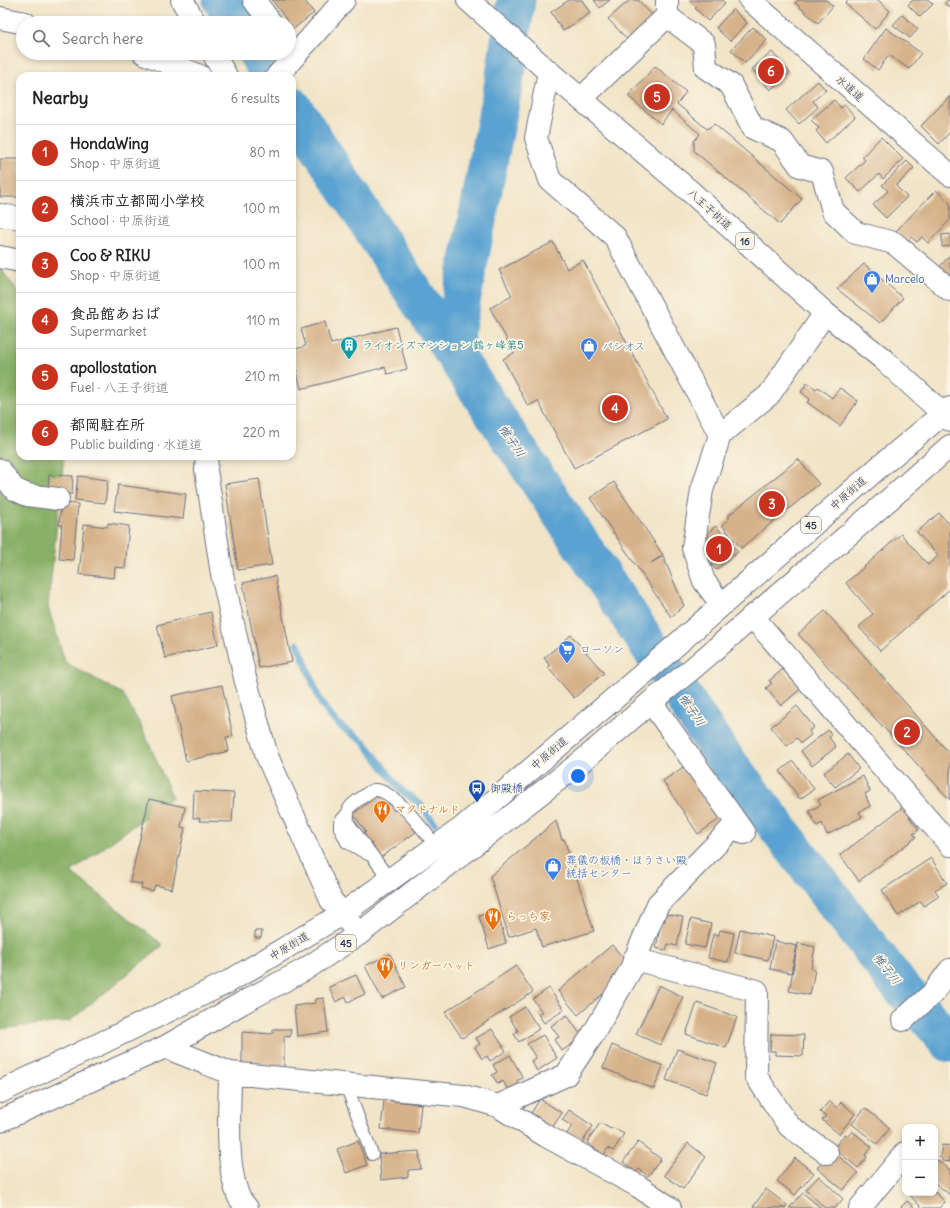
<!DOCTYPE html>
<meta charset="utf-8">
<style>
body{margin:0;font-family:Delius,"Klee One",sans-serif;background:#f2f2f2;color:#222}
.controls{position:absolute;right:12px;bottom:12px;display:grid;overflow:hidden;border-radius:8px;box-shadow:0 2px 6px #0003}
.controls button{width:36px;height:36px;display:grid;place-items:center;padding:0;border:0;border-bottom:1px solid #e0e0e0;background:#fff;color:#222;font:20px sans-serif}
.you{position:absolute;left:578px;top:776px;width:14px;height:14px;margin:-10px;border:3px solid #fff;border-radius:50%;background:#1a73e8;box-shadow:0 0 0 6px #1a73e833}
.badge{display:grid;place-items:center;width:26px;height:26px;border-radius:50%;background:#c8321e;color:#fff;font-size:13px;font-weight:700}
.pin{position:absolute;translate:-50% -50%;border:2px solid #fff;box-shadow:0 1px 4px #0006}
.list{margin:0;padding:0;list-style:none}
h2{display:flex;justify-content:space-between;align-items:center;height:52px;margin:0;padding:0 16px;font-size:17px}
h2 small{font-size:13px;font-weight:400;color:#767676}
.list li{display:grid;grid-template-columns:26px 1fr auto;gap:12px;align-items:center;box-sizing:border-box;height:56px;padding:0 16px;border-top:1px solid #e0e0e0}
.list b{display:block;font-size:15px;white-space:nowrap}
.list p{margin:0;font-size:13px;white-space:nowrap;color:#767676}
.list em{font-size:13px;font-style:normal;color:#767676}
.icon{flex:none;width:22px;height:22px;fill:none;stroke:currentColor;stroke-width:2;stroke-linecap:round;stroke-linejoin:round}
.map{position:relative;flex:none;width:950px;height:1208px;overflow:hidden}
.search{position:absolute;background:#fff;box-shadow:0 2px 6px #0003;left:16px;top:16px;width:280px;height:44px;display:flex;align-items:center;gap:10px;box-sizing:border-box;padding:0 14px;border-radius:22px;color:#767676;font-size:15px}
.panel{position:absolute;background:#fff;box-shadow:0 2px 6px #0003;left:16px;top:72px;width:280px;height:388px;border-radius:12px}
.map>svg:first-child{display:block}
</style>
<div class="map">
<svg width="950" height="1208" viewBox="0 0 950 1208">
<rect width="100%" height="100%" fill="#fcf5e5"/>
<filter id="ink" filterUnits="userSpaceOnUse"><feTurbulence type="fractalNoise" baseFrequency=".025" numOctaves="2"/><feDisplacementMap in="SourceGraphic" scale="8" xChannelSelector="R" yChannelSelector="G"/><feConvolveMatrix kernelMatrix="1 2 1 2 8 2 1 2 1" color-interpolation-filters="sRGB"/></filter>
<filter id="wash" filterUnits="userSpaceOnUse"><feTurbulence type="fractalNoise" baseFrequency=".012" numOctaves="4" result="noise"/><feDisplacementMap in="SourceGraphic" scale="16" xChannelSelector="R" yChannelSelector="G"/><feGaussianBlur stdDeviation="0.9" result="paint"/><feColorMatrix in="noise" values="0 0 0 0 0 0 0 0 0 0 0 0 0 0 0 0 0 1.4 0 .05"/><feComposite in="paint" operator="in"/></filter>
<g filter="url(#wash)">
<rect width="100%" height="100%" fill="#f1e4c7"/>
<path fill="#89b067" stroke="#527062" d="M0 268 20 294V456H64L48 607 65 662 123 694 142 728 156 759 172 797 71 872 163 945 70 1021 0 1029Z"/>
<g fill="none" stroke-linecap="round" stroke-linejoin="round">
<path stroke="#5aa2d1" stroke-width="7" d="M298 644 320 701 329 715 343 728 364 742 400 789 421 805 434 823"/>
<path stroke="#5aa2d1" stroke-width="39" d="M222 0 237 23
M257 53 272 76
M292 106 458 360 722 755 898 984 950 1043
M458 360 455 332 504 82 516 0"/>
</g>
<g id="blocks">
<path fill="#d6b28a" d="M272 0H304L314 13 293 29Z
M569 0H582L590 13 563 31 551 12Z
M594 0H610L600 8Z
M630 0H638L654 17 628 40 608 19Z
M689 0H722L725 3 708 21 695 8 697 7Z
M798 0H826L833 6 818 23 795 3Z
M848 0H878L890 11 875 29 845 3Z
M913 0H929L933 4 920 17 908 5Z
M948 0H950V7L945 4Z
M733 9 747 23 730 41 716 28Z
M902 15 918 29 910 38 893 25Z
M753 27 767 40 745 63 731 50Z
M886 28 921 53 909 69 889 55 878 70 864 59Z
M772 52 790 73 770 90 752 69Z
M655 66 686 92 677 104 707 129 714 124 802 199 780 224 694 151V141L700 134 672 110 661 124 628 96Z
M818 81 826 90 813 101 818 107 799 124 786 110Z
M950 96V132L939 144 921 126Z
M834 100 841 108 845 105 855 117 826 143 816 131 819 128 811 120Z
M881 137 903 159 883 179 879 174 860 192 846 178 865 160 862 157Z
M0 159H20V197H0Z
M907 161 914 168 896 186 907 197 886 218 873 205 888 191 882 185Z
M936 190 950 203V220L928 243 922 237 917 242 911 237 907 241 896 231Z
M950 234V246L942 247V235Z
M553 242 567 269 583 260 667 419 574 468 538 401 528 406 503 359 514 353 490 308 512 296 499 270Z
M950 255V281L937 270Z
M864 264 903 298 880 323 837 289Z
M325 322 331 344 396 327 407 369 387 374 385 367 301 389 292 350 306 346 301 329Z
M807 383 816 389 818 387 832 398 840 388 858 401 840 426 807 402 810 399 801 392Z
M798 459 819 484 741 548 722 525 729 519V515Z
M49 475 73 476 72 494 48 493Z
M78 476 108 480 105 503 75 500Z
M259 479 272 565 238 570 225 484Z
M614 482 663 555 651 563 663 556 684 606 671 617 590 498Z
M118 485 186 494 183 519 114 511Z
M61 503 78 504 73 560 59 559 62 525H59Z
M939 513 950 525V589L880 651 859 627 873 614 846 583 901 534 928 565 938 556 917 532Z
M108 523 129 526 125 568 115 567 114 578 79 574 84 524 107 527Z
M716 526 738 552 716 570 705 557 709 532Z
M275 576 292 662 259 668 243 583Z
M825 611 950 754V800L798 634Z
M211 612 218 645 165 658 157 625Z
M571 635 604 673 574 698 548 668 550 666 544 658Z
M783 669 800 689 781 706 766 688 772 683 769 681Z
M222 685 233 736 226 737 229 751 186 761 172 696Z
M797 706 814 727 809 731 811 735 801 743 797 738 787 746 771 727Z
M828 730 832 735 829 737 836 747 812 766 801 751Z
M848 754 859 769 835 787 824 773Z
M793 761 814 789 800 799 780 771Z
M689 763 724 816 698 834 663 781Z
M863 776 870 791 865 794 870 806 859 812 862 817 827 835 822 823 817 826 809 811 821 805 818 800Z
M194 791 234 793 232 822 199 821 200 818H193Z
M376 797 384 798 394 811 398 808 416 832 380 858 362 834 366 832 353 814Z
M149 799 185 807 181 827 185 828 172 889 155 885 153 891 141 888 142 884 130 882Z
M907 804 914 813 909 817 919 830 913 834 916 837 859 881 840 855Z
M556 821 562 840 564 839 594 931 542 947 536 928 509 937 490 876Z
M931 858 947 883 935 890 939 896 924 906 921 901 898 916 882 890Z
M497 910 506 943 489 949 479 916Z
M666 914 683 917 677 946 668 944 666 950 656 948 661 921H665Z
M691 919 711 924 705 948 685 944Z
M740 929 773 937 768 960 735 953Z
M720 930 734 933 728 962 708 958 713 934 719 935Z
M255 931H262L261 938H255Z
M775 941 797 946 791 973 770 969Z
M798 943 815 947 811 969 815 970 810 995 789 991Z
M612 945 625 960 605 992 578 1015 558 991Z
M390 954 406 987 382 999 365 966Z
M516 966 533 992 462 1038 445 1012Z
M356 975 365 994 348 1002 346 997 336 1002 329 987Z
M659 985 683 997 660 1045 636 1034Z
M549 988 564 1010 544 1023 538 1014 542 1012 533 999Z
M324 998 328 1032 297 1036 294 1006 315 1003V999Z
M697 1003 737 1017 726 1048 686 1034Z
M525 1007 539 1029 519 1042 514 1034 518 1031 509 1017Z
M567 1015 582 1037 562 1051 554 1040 559 1037 551 1026Z
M273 1029H291L290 1037 284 1036V1067L242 1065V1032L273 1034Z
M492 1029 506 1051 490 1061 487 1056 482 1059 475 1047 480 1044 476 1038Z
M771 1034 804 1035 803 1056 775 1055V1051H770Z
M543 1035 557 1058 537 1071 531 1061 536 1058 527 1044Z
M612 1045 663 1066 654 1089 603 1068Z
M677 1049 717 1063 706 1094 666 1080Z
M510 1055 523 1078 516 1081 519 1086 509 1092 503 1081 498 1084 492 1075 497 1072 493 1065Z
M540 1099 562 1113 550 1131 528 1118Z
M384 1100 421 1104 418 1133 381 1129Z
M829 1101 837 1108 841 1102 855 1114 839 1134 822 1120 826 1117 820 1112Z
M865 1108 890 1128 877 1144 852 1124Z
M569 1110 593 1126 579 1147 564 1138 572 1126 562 1120Z
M600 1123 611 1129 612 1127 624 1134 613 1151 608 1148 604 1155 587 1143Z
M852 1131 872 1147 865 1155 867 1157 858 1168 834 1148 845 1134 848 1136Z
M358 1141 367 1165 346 1173 337 1149Z
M638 1142 661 1159 648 1176 639 1169 636 1172 623 1162Z
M688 1143 706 1157 683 1189 664 1175Z
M942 1145 950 1146V1162L942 1161 943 1160 940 1157Z
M419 1151 421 1169 408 1170V1177L381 1180 379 1154Z
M833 1151 858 1173 843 1190 817 1168Z
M795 1158 814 1173 795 1195 777 1181Z
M938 1160 950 1170V1195L935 1183V1164Z
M819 1176 843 1199 835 1208H825L806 1190Z
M766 1189 787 1205 785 1208 753 1207Z
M935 1192 945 1202 939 1208H922L908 1193H935Z
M803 1193 821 1208H789Z
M907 1201 915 1208H900Z"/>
</g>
</g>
<g filter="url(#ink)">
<use href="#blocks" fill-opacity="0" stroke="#666e83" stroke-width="1"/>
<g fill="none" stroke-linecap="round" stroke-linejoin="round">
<g stroke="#666e83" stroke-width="14">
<path id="lane" d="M348 813 340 822V828L347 842 368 854
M390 880 348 823C347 808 348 807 361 798 364 796 369 791 374 790 393 788 425 832 436 846
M346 1085 372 1154"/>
</g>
<g stroke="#666e83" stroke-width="24">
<path id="street" d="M182 0 195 23
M254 0 271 23
M667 16 704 44 706 68 731 85 753 128 782 141 800 166 822 172 833 211 856 233 894 243 950 290
M0 18 25 23
M144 53 200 76
M213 53 226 76
M549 72 536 138 550 180 615 237 720 435 702 490 693 548 704 581 721 604
M277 76 344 0
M581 99 667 16V0
M0 215 20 218
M0 257 20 261
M720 435 769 395 825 313
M207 456 206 470 222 574 245 678 267 756 331 900 359 934
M0 470 14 489 27 495 58 499
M752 616 950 845
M651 702 744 833
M634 959 757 991 756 1076 789 1126 827 1153
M903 1020 933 993 950 970
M165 1047 230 1073 464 1096 498 1106 546 1136 638 1186 670 1208
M230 1073C230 1109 225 1162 238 1195 240 1200 244 1204 247 1208
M498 1106 566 1075 592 1036 630 971 658 904 737 823
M860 1208 905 1153"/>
</g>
<g stroke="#666e83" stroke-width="24">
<path id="secondary" d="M750 0 950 175"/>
</g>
<g stroke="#666e83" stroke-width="24">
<path id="primary" d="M0 1092 228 982 342 914 462 828 643 674 878 468 950 408
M0 1121 165 1047 242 1003 304 970 359 934 581 762 651 702 692 669 876 511 950 446"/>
</g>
<g stroke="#666e83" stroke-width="24">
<path id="highway" d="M468 0 549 72 692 193 825 313 883 359 950 420"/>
</g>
<use href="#lane" stroke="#fff" stroke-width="12"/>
<use href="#street" stroke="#fff" stroke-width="22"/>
<use href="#secondary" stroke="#fff" stroke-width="22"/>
<use href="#primary" stroke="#fff" stroke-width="22"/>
<use href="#highway" stroke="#fff" stroke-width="22"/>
</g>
</g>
<defs>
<g id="shop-pin" transform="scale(0.9)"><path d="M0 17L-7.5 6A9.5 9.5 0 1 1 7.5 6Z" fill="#3f7fe0" stroke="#fcf5e5"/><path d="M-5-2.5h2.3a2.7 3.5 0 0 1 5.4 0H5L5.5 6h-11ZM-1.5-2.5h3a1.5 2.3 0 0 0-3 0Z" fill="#fff"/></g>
<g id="building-pin" transform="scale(0.9)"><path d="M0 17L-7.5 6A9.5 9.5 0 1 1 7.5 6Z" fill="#0f9aa8" stroke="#fcf5e5"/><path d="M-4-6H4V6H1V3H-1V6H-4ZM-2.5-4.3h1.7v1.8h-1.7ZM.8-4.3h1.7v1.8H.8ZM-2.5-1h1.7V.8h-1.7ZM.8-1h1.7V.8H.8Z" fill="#fff"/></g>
<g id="supermarket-pin" transform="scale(0.9)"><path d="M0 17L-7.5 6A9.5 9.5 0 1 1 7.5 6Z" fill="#3f7fe0" stroke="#fcf5e5"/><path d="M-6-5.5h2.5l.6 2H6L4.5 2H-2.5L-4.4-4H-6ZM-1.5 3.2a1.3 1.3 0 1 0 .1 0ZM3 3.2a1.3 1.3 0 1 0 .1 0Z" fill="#fff"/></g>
<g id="bus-pin" transform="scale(0.9)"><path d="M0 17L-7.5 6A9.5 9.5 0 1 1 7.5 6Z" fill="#1a4fb4" stroke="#fcf5e5"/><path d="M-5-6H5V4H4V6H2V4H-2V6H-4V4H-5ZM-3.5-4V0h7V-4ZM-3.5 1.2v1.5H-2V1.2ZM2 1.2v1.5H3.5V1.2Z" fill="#fff"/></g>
<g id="restaurant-pin" transform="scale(0.9)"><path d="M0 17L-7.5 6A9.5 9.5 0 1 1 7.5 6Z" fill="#e8710a" stroke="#fcf5e5"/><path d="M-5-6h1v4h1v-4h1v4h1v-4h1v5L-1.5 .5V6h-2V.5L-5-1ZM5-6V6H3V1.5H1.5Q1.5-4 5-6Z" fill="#fff"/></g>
</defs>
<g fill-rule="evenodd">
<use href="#shop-pin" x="872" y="279"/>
<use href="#building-pin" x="349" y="345"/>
<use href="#shop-pin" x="589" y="346"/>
<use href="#supermarket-pin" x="567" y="649"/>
<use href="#bus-pin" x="477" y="788"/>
<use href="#restaurant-pin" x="382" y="809"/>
<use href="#shop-pin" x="553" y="866"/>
<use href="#restaurant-pin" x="493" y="916"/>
<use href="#restaurant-pin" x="385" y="965"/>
</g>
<g text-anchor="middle" stroke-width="3.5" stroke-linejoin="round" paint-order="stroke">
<g fill="#fcf5e5" stroke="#5e6a86" stroke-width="1">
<rect x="736" y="233" width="18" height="16" rx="3"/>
<rect x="801" y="517" width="20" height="16" rx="3"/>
<rect x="336" y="935" width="20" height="16" rx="3"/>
</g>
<g font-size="10" font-weight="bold" fill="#1b2f5e">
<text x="745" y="245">16</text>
<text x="811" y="529">45</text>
<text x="346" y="947">45</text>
</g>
<g font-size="11" fill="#1b2f5e" stroke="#fcf5e5">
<text transform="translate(850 88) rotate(41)" y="4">水道道</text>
<text transform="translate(710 209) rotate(42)" y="4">八王子街道</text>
<text transform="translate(848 493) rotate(-41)" y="4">中原街道</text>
<text transform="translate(549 753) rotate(-40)" y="4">中原街道</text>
<text transform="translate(289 946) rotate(-31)" y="4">中原街道</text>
</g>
<g font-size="11" fill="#366cbe" stroke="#fcf5e5" text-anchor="start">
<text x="885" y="283">Marcelo</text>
<text x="602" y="350">パシオス</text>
<text x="580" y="653">ローソン</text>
<text x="566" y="864">葬儀の板橋・ほうさい殿<tspan x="566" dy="13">統括センター</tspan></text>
</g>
<g font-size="11" fill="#0d838f" stroke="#fcf5e5" text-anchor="start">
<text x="362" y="349">ライオンズマンション 鶴ヶ峰第5</text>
</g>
<g font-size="11" fill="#164399" stroke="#fcf5e5" text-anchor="start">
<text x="490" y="792">御殿橋</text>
</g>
<g font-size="11" fill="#c56008" stroke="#fcf5e5" text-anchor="start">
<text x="395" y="813">マクドナルド</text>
<text x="506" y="920">らっち家</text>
<text x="398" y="969">リンガーハット</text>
</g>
<g font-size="12" font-style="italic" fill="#315786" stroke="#fcf5e5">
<text transform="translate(512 441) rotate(56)" y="4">帷子川</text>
<text transform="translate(692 710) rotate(56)" y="4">帷子川</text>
<text transform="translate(887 969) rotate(52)" y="4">帷子川</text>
</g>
</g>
</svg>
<div class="controls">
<button>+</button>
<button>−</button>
</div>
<div class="you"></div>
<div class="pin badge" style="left:719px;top:549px">1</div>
<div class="pin badge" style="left:907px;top:732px">2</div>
<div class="pin badge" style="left:772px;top:504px">3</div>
<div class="pin badge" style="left:615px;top:408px">4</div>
<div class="pin badge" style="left:657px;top:97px">5</div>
<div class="pin badge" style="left:771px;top:71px">6</div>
<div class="search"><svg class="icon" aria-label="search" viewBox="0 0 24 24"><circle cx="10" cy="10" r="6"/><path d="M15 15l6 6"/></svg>Search here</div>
<section class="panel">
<h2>Nearby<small>6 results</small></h2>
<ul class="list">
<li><span class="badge">1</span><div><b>HondaWing</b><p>Shop · 中原街道</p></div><em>80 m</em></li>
<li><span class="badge">2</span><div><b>横浜市立都岡小学校</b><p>School · 中原街道</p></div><em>100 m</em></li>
<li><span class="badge">3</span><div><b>Coo &amp; RIKU</b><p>Shop · 中原街道</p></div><em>100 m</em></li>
<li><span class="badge">4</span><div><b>食品館あおば</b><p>Supermarket</p></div><em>110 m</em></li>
<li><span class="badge">5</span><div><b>apollostation</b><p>Fuel · 八王子街道</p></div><em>210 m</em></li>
<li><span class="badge">6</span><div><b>都岡駐在所</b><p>Public building · 水道道</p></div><em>220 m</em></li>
</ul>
</section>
</div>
